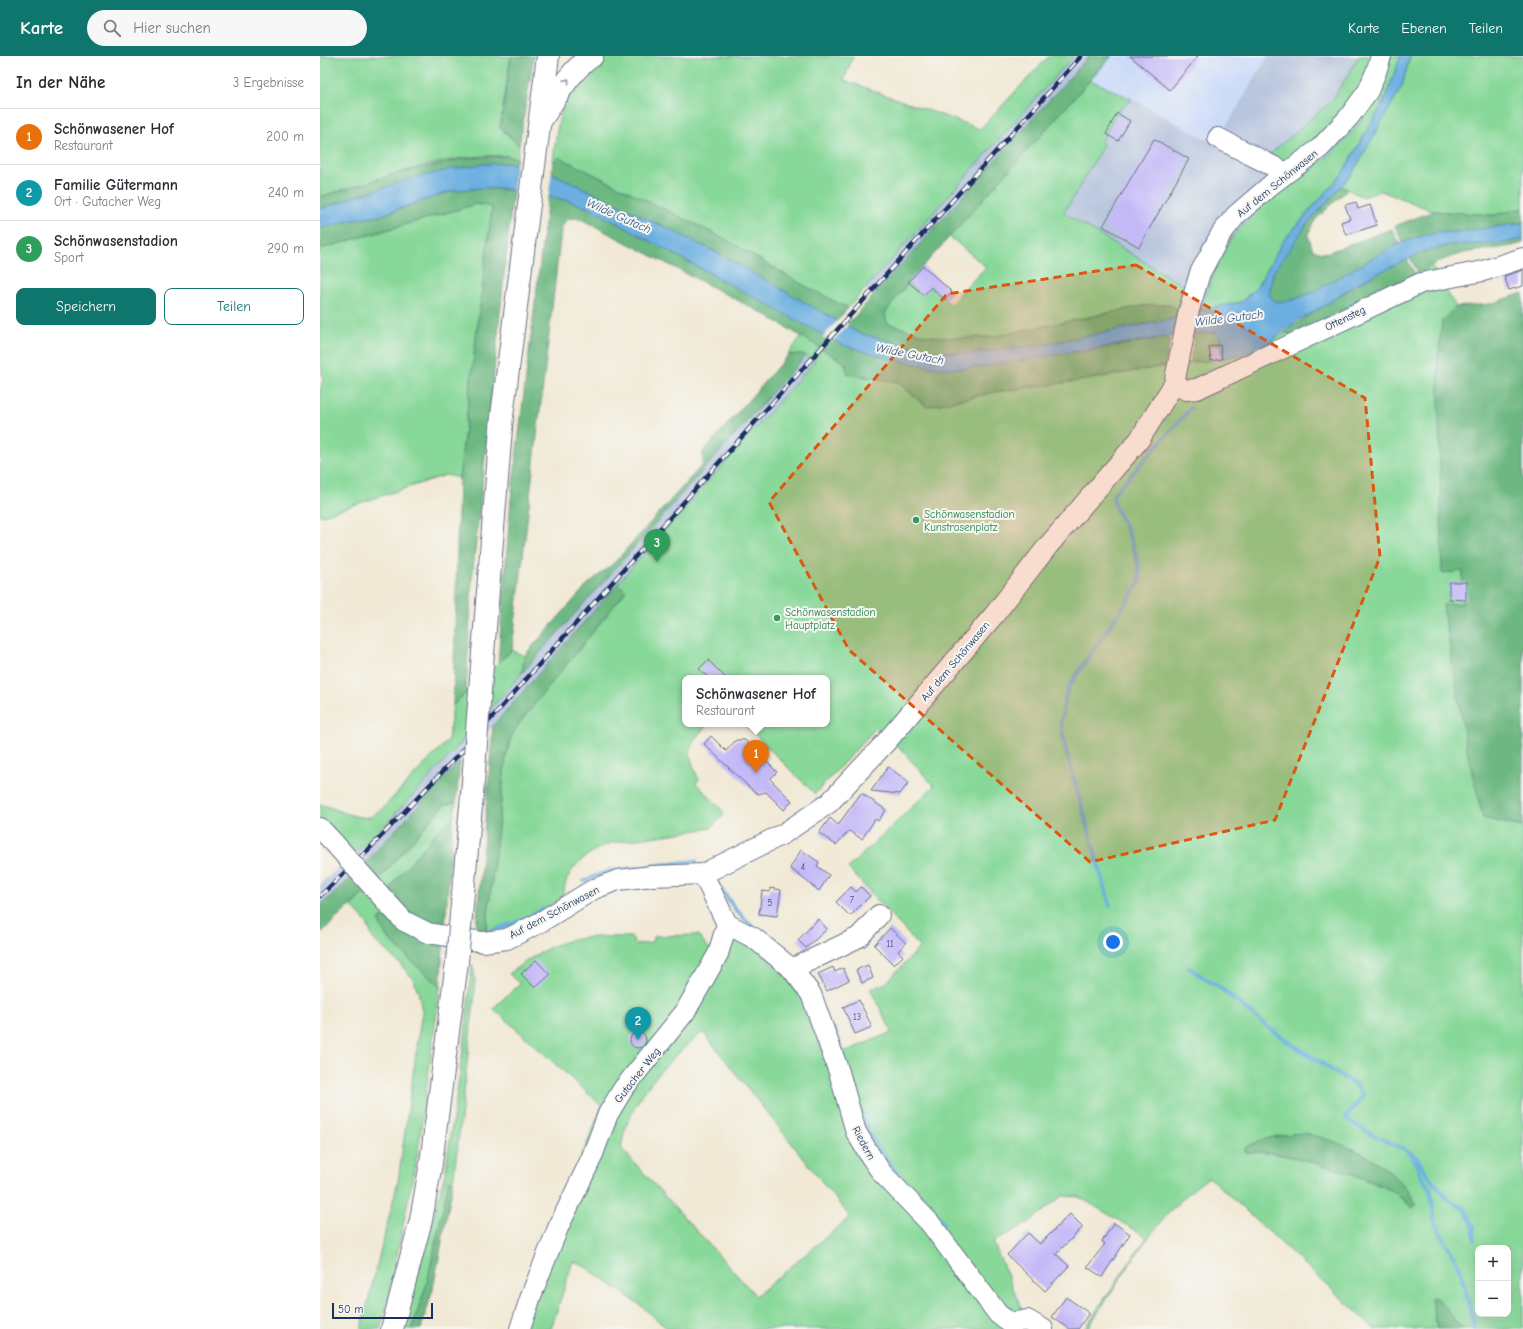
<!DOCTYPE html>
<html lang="de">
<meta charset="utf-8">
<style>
body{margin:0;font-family:"Comic Neue",sans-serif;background:#f7f7f7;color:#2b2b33}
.controls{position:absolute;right:12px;bottom:12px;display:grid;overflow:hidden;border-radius:8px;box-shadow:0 4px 16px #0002}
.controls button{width:36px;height:36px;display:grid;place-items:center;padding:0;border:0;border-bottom:1px solid #e1e1e2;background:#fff;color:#2b2b33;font:20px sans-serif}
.scale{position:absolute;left:12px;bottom:10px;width:101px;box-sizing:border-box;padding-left:4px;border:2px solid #1b2f5e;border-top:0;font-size:11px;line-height:14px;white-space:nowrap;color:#1b2f5e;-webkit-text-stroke:3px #f6f6f2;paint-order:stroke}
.you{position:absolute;left:793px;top:886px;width:14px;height:14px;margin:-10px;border:3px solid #fff;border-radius:50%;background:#1a73e8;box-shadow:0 0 0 6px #1a73e833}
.badge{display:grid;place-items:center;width:26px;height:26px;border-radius:50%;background:#0f766e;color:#fff;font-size:13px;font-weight:700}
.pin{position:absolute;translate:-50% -33px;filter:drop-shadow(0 1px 2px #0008)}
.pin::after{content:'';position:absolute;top:21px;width:14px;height:12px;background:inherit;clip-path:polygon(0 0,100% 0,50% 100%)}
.popup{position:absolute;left:362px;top:619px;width:148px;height:52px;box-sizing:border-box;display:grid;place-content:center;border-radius:8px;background:#fff;filter:drop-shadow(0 1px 3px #0005);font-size:13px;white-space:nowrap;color:#7c7c81}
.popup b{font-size:15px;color:#2b2b33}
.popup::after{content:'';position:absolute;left:50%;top:100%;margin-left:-8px;border:8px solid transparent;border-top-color:#fff}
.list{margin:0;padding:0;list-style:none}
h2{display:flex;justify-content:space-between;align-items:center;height:52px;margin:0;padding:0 16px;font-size:17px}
h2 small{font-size:13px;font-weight:400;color:#7c7c81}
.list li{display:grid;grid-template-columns:26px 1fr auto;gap:12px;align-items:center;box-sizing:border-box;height:56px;padding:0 16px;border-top:1px solid #e1e1e2}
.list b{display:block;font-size:15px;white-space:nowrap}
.list p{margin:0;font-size:13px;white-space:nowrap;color:#7c7c81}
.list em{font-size:13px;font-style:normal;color:#7c7c81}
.actions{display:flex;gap:8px;padding:12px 16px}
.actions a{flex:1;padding:9px 0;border:1px solid #0f766e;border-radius:8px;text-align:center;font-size:14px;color:#0f766e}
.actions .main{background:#0f766e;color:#fff}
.icon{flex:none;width:22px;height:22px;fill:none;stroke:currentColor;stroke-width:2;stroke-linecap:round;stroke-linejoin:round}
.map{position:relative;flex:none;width:1203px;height:1273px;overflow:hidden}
header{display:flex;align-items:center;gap:24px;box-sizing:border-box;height:56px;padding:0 20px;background:#0f766e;color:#fff}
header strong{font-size:19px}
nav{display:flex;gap:22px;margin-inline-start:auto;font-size:14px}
.search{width:280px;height:36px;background:#f7f7f7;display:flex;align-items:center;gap:10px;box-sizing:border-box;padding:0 14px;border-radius:22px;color:#7c7c81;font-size:15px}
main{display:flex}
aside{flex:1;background:#fff}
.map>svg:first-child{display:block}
</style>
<header>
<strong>Karte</strong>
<div class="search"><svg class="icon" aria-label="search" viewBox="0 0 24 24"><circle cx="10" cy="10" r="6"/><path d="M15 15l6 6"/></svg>Hier suchen</div>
<nav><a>Karte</a><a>Ebenen</a><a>Teilen</a></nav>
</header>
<main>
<aside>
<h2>In der Nähe<small>3 Ergebnisse</small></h2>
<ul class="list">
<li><span class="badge" style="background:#e8710a">1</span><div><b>Schönwasener Hof</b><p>Restaurant</p></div><em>200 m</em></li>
<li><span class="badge" style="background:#0f9aa8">2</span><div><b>Familie Gütermann</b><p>Ort · Gutacher Weg</p></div><em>240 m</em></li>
<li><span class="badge" style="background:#2e9e5b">3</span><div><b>Schönwasenstadion</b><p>Sport</p></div><em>290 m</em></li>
</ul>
<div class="actions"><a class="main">Speichern</a><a>Teilen</a></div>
</aside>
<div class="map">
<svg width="1203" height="1273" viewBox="0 0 1203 1273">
<rect width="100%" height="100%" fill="#f6f6f2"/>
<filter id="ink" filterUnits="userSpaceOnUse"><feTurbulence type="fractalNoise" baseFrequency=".025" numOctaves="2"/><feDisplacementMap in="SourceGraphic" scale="8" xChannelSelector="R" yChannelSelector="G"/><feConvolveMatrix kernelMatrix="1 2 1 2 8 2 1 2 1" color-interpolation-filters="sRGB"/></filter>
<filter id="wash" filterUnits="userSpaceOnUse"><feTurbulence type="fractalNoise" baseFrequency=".012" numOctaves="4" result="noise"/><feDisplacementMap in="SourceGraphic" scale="16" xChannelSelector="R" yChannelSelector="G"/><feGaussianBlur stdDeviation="0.9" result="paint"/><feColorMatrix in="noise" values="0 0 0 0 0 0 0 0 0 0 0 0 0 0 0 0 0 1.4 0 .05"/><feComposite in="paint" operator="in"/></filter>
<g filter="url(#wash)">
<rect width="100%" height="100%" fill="#f1e9d5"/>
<path fill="#ccdbf9" d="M792 0H948L902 77 893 88 812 43 770 24Z"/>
<path fill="#b8c5de" d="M754 0H769L554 240 545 233Z
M948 0H1039L1012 45 949 99 964 105 1054 0H1071L1063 27 1053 47 1032 76 1009 99 956 139 924 168 913 180 903 195 894 215 881 254H858L863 230 744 157 783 90 781 86 799 54 812 43 893 87 902 77Z
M486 299 495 305 176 667 29 825 0 850V828L53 781 121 708Z"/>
<path fill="#87d899" stroke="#51847c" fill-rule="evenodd" d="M0 0H191L180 72 199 89 197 102C146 90 51 126 0 141Z
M282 0H533L524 24 660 73 729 0H754L528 252 481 228 405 183 240 102 233 106C236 80 238 54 252 31 259 20 272 10 282 0Z
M1039 0H1054L1036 43 977 101 964 105 949 99 1012 45Z
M1071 0H1081L1063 47 1022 118 963 185 937 231 921 246 881 254C890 228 897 201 914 179 940 146 977 126 1009 99 1042 70 1059 41 1071 0Z
M1090 0H1203V152L1174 159 1114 155 1061 135 1043 141 1021 130 1032 118 1082 30Z
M770 24 812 43 799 54 781 86 783 90 744 157 864 230 858 254 849 248 822 250 672 281 631 282 603 279 567 267 565 257 588 227 603 239 611 231 630 248 666 211 629 180Z
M157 148 172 150 139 422 126 419 0 460V335L3 324 0 300V193Z
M1111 209 1136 251 1122 265V517L1143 515 1142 547 1123 549C1134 621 1147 692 1163 762L1203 771V1273H1143C1130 1264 1127 1247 1111 1243L1117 1273H1055L889 1121C836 1158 803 1220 767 1273H764L827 1181 759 1141 742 1140 708 1167 673 1186 704 1258 684 1273H348L319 1248 261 1208 253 1205 231 1273H193L282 1050 173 952 200 928 189 918C210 901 235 885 263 882 279 880 296 881 312 881L315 888 331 887 334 880 378 879 393 897 417 883 432 887 482 937 506 1000 529 994 572 976 550 933 566 927 600 891 528 812 614 730 578 690 556 672 495 738 424 668H507V622H365V668H388C366 691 366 695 379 724L376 727 403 755V760L391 772 292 787C276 792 255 805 248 821 245 828 243 836 241 843 218 857 194 875 166 876L186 701 191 681 200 666 305 536 298 527 495 305 482 298 468 299 481 280 525 307 528 318 577 326 607 351 675 336 765 324 858 308 902 303 942 292 964 277 972 278ZM383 976 530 1161 436 1240 301 1092C308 1043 346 1006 383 976ZM962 1079C996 1083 1034 1086 1061 1110 1073 1121 1083 1139 1093 1152L1071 1134 1030 1117 982 1103 952 1097 925 1095 926 1092 937 1085ZM1158 1192H1188V1258H1158Z
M192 594 204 600 202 617C147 679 94 743 33 799L0 762V748C12 751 41 766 52 760 55 758 58 755 62 753L128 684 133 649Z
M136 746 133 763 125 767 71 831 125 872 123 891 108 886 65 879 109 920 120 932 98 1095 66 1254 60 1273H41L78 1125 102 955 98 935 93 923 81 909 53 883 47 867 31 850 59 823 124 749Z
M152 908C159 929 152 955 150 978 145 1027 140 1076 133 1125L129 1124 107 1227 92 1273H83L125 1118 144 988Z"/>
<path fill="#6db881" stroke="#447470" d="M191 0H214L199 89 180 72Z
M769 0H792L588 227 565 257 567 267 603 279 631 282 672 281 822 250 849 248 858 254 856 262 720 289 650 297 607 295 539 277 526 270Z
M187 100 197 102 196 108 191 107 47 136 0 153V141L75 118 146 102Z
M239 101 405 183 481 228 528 252 517 265 394 195 232 117 233 106Z
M1021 130 1027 134 995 164 988 179 993 194 1002 197 1009 196 1072 173 1079 188 993 236 973 244 955 246 949 239 953 217 965 198 987 168Z
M161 132 193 134 152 524 146 636 133 649 139 422 172 151 157 148 0 193V172L33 164 59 160 131 135Z
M228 141 250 145 271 153 426 237 583 306 763 296 851 280 845 310 765 324 675 336 607 351 578 326 528 318 525 307 446 259 259 162C247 162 244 163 241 175L192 594 178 607 191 443Z
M1203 152V167L1138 176H1119L1083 187 1075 170 1114 155 1174 159Z
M1203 183V187C1184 193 1164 193 1144 197 1128 201 1112 208 1098 217L1090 201 1105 195 1130 189 1177 188Z
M1087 203 1095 218 972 278 964 277C976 266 990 259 1004 250 1031 232 1057 215 1087 203Z
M1203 237V771L1163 762 1147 695 1123 549 1142 547 1143 515 1122 517 1118 302 1122 265 1136 251 1170 248Z
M896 276 900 281V289L889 291 891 305 870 306 875 278Z
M482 298 486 299 202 617 204 600 268 528 295 506 383 408V396L468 299Z
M298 527 306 535 200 666 191 681 186 701 166 876 156 874 173 670Z
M140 705 136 746 124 749 59 823 45 807Z
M133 763 125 872 120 871 89 856 69 837 75 825 125 767Z
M32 821 45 836 0 878V850Z
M66 860 108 886 123 891 120 932C104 914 66 887 59 866L61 862Z
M981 1077C1020 1083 1078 1109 1096 1148L1093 1152 1071 1134 1030 1117 982 1103 952 1097 925 1096V1092C943 1082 961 1079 981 1077Z
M129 1124 133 1125 131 1137 113 1233 101 1273H92L107 1227Z
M1113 1241C1127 1246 1132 1265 1143 1273H1117L1111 1242Z"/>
<path fill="#6aafe0" stroke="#426f9f" d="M1081 0H1090L1082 30 1032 118 987 168 953 217 949 239 955 246 973 244 993 236 1076 189 1101 180 1119 176H1138L1203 167V183L1177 188 1130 189 1105 195 1035 228 1003 251 978 264 942 292 902 303 900 281 895 276 851 280 662 311 625 313 583 306 522 289 271 153 250 145 188 133 161 132 131 135 59 160 33 164 0 172V153L86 124 132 113 162 108 191 107 232 117 394 195 539 277 607 296 650 297 720 289 856 262 869 254H881L921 246 937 231 963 185 1022 118 1063 47Z"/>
<path fill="#f1e9d5" d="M196 106 232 115 228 143 193 136Z
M518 264 528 269 512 286 503 281Z"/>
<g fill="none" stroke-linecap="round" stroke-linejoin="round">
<path stroke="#6aafe0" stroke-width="4" d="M264 825 288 815 376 805
M399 830 416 854 434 872
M790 850 745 691 741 667 746 639 749 630 820 526C820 510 813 489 807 474 801 461 794 454 793 439L871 352
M172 875 203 864 223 853
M869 912 903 934 949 972 973 989 1037 1030 1043 1038 1039 1046 1026 1060 1027 1063 1050 1078 1084 1093 1097 1102 1107 1118 1129 1144 1142 1150 1146 1155 1154 1172V1184
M514 973 528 1014
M539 1052 552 1083 584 1127 609 1148 623 1168
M1092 1098 1102 1122 1110 1131 1115 1167 1140 1212 1155 1273
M679 1244 697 1259"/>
</g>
<g id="blocks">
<path fill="#c4b9f7" d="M810 0H878L850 34Z
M797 57 810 65 798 85 786 78Z
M834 83 869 103 819 191 783 170Z
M1036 146 1038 153 1050 149 1057 169 1026 179 1021 166 1030 163 1025 149Z
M603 210 632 236 625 244 611 231 604 239 588 226Z
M1203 214V230L1189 234 1184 220Z
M900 289 902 303 891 305 889 291Z
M1129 526H1146V544L1129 543Z
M388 604 406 622H389L379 613Z
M391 680 406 695 416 684H425L457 716 450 723 472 745 464 754 446 736 438 738 430 732 384 688Z
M568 711 589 726 580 738 551 735Z
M541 737 566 754 558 765 555 763 542 783 529 775 516 789 499 777 510 762 518 769Z
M481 794 499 806 497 810 509 819 499 835 470 812Z
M531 831 536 836 541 831 550 840 530 860 516 846Z
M450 832 461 834 457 860 439 858 442 835 450 836Z
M498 863 507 873 486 892 478 884Z
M570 872 586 887 578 895 583 900 574 909 554 889Z
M216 904 230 919 215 932 201 918Z
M548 909 553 922 542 927 536 914Z
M513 911 515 916 523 912 529 924 507 935 498 918Z
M539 944 552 971 535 978 523 951Z
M310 984a8 8 0 1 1 16 0a8 8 0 1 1-16 0Z
M750 1158 763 1171 736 1198 749 1210 725 1235 687 1199 708 1177 720 1188Z
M794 1167 810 1178 782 1221 767 1211 785 1188 782 1185Z
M746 1241 769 1257 758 1273H750L732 1261Z"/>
</g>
</g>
<g filter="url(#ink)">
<use href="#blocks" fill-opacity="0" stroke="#667088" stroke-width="1"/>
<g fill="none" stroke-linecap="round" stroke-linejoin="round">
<g stroke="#667088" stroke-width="22">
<path id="minor" d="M898 82 966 117
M854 328 866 334 877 333 1101 227 1163 215 1203 202
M0 772 15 788
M52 830 84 865 108 877 163 886 187 883 219 867 274 833 298 824 332 820 383 818 463 778 509 747 566 686 674 559 727 491 819 384 854 328 869 254 880 217 901 178 916 159 952 128 1000 92 1029 61 1048 35 1056 16 1061 0
M407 868 434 882 472 913 491 938 519 1016 536 1076 551 1101 562 1117 610 1167 678 1258 690 1267 707 1264 723 1273
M472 913 539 881 559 859
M200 1273 212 1237 238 1172 271 1103 288 1058 303 1033 365 956 398 898 407 868 383 818"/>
</g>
<g stroke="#667088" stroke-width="24">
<path id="highway" d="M221 64C236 42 249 15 272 0
M161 622 182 360 228 0
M141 859 152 739
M72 1273 101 1164 111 1107 137 906"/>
</g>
<use href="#minor" stroke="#fff" stroke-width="20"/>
<use href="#highway" stroke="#fff" stroke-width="22"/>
<g stroke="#1b2f5e" stroke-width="4.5">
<path id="rail" d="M0 840 49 793 144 693 761 0"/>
</g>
<use href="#rail" stroke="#f6f6f2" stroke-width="3" stroke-dasharray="9" stroke-linecap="butt"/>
<g stroke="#667088" stroke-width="22" stroke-linecap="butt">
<path id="minor-bridge" d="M15 788 52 830"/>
</g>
<g stroke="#667088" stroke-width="24" stroke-linecap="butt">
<path id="highway-bridge" d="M152 739 161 622
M137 906 141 859"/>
</g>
<use href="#minor-bridge" stroke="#fff" stroke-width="20"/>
<use href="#highway-bridge" stroke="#fff" stroke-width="22"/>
</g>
<defs><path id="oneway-chevron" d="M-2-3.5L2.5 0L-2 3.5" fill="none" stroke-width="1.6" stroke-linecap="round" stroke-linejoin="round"/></defs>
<use stroke="#8d97ae" href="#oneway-chevron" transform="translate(247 25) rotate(-53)"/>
</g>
<path fill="#de5710" fill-opacity="0.2" stroke="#de5710" stroke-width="3" stroke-dasharray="8 5" stroke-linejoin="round" d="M816 209 1045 342 1060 501 955 764 770 806 529 594 449 446 627 238Z"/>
<g fill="#2e9e5b" stroke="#f6f6f2" stroke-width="1.5">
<circle cx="596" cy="464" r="4"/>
<circle cx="457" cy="562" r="4"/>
</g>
<g text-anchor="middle" stroke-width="4" stroke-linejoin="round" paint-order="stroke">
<g font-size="9" fill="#455284">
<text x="483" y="814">4</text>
<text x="532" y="847">7</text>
<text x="450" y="850">5</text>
<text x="570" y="891">11</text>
<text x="537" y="964">13</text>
</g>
<g font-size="11" fill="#1b2f5e" stroke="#f6f6f2">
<text transform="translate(957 127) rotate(-39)" y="4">Auf dem Schönwasen</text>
<text transform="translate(1025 262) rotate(-26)" y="4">Ottensteg</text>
<text transform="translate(635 605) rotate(-50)" y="4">Auf dem Schönwasen</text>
<text transform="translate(234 856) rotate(-28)" y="4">Auf dem Schönwasen</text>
<text transform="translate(317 1019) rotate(-52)" y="4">Gutacher Weg</text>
<text transform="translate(544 1087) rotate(62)" y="4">Riedern</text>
</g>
<g font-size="11" fill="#27864d" stroke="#f6f6f2" text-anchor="start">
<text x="604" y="462">Schönwasenstadion<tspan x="604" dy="13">Kunstrasenplatz</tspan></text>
<text x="465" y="560">Schönwasenstadion<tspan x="465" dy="13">Hauptplatz</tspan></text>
</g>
<g font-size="12" font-style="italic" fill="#335585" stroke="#f6f6f2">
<text transform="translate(299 160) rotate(24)" y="4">Wilde Gutach</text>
<text transform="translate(909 262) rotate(-7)" y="4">Wilde Gutach</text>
<text transform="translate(590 298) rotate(11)" y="4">Wilde Gutach</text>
</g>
</g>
</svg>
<div class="controls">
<button>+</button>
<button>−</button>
</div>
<div class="scale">50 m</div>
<div class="you"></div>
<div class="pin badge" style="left:436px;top:717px;background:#e8710a">1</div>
<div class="popup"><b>Schönwasener Hof</b>Restaurant</div>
<div class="pin badge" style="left:318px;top:984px;background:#0f9aa8">2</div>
<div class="pin badge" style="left:337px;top:506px;background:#2e9e5b">3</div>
</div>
</main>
